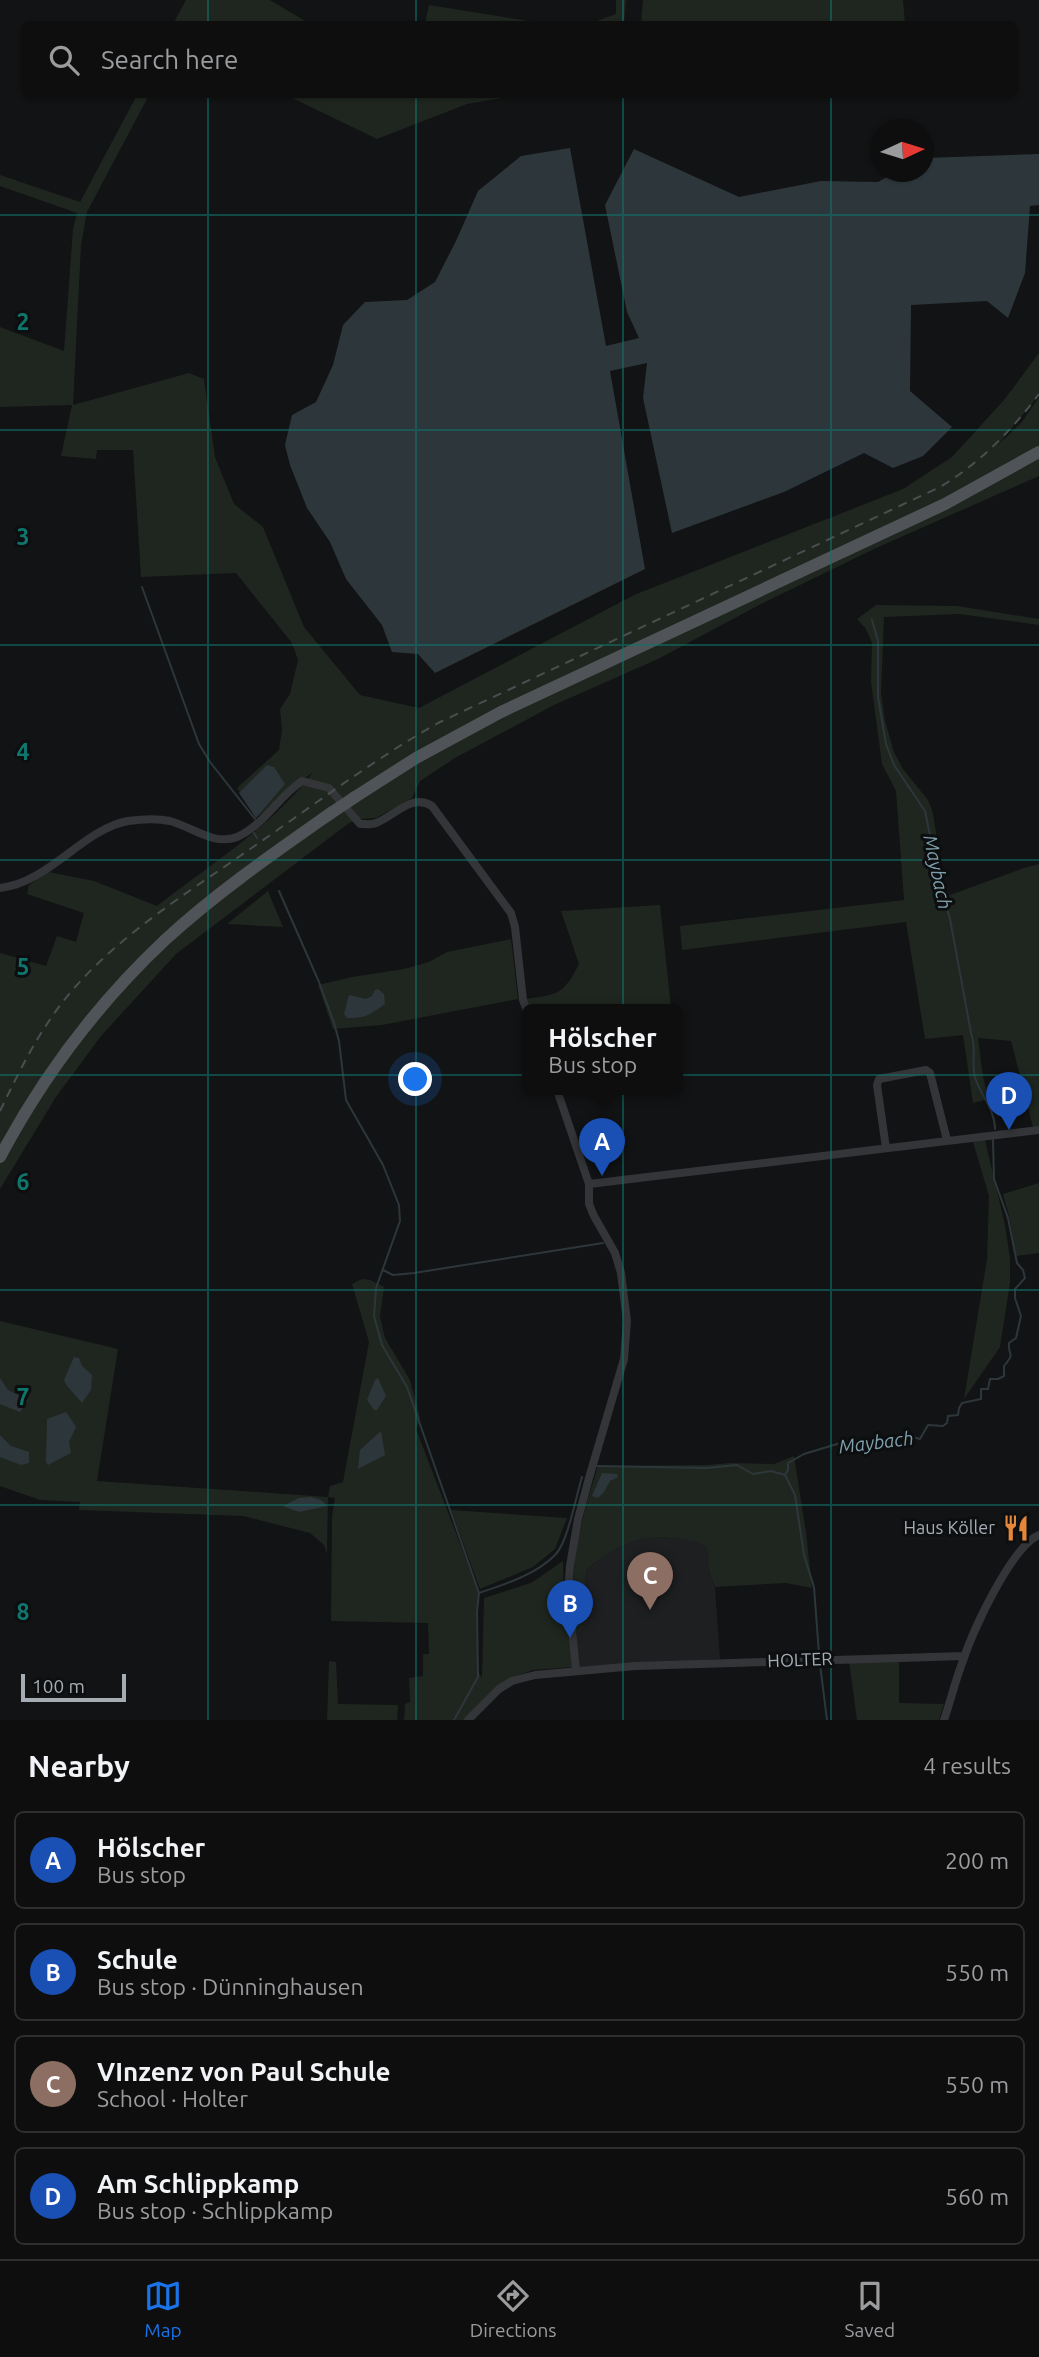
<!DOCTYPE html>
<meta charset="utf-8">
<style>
body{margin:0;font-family:Ubuntu,sans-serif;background:#171718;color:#f1f3f6}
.compass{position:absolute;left:871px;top:119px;width:63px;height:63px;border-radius:50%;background:#0e0e0f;box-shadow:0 2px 5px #0004;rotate:86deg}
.scale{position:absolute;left:21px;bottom:18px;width:105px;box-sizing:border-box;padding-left:7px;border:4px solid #a5acb3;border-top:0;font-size:19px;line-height:24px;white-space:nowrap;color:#a5acb3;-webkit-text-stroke:5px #0d0e0f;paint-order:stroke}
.you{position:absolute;left:416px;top:1080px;width:24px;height:24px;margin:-18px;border:5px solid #fff;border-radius:50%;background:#1a73e8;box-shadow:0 0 0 10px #1a73e833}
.badge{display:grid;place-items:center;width:46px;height:46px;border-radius:50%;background:#1a73e8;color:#fff;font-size:23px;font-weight:700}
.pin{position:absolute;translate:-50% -58px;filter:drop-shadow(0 2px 4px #0008)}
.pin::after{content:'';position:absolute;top:37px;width:24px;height:21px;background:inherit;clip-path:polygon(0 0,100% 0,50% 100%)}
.popup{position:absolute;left:522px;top:1004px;width:161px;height:91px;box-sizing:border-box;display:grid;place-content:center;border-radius:10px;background:#0e0e0f;filter:drop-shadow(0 2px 5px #0005);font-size:23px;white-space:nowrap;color:#9b9c9e}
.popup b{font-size:26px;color:#f1f3f6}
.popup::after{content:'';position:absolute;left:50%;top:100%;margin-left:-14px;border:14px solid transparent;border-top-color:#0e0e0f}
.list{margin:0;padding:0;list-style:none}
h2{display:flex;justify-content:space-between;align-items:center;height:91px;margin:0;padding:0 28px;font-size:30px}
h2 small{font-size:23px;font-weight:400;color:#9b9c9e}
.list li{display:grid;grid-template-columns:46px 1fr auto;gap:21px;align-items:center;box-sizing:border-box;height:98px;margin:0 14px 14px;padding:0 14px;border:2px solid #2e2e2f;border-radius:10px}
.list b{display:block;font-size:26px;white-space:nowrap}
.list p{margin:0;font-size:23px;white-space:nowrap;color:#9b9c9e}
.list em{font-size:23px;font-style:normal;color:#9b9c9e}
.icon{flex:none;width:38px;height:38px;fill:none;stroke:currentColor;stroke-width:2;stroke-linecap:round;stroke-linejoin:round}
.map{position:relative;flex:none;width:1039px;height:1720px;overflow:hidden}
.search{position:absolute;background:#0e0e0f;box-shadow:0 2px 5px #0004;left:21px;right:21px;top:21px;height:77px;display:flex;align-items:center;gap:18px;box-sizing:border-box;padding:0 24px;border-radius:10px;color:#9b9c9e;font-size:26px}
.sheet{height:539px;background:#0e0e0f}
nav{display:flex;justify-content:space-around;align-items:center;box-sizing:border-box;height:98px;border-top:2px solid #2e2e2f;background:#0e0e0f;font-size:19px;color:#9b9c9e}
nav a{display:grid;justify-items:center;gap:4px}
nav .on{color:#1a73e8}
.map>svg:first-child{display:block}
</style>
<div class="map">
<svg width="1039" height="1720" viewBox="0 0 1039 1720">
<rect width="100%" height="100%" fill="#121314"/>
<path fill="#1e1f21" d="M655 1537 695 1540 707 1547 708 1567 715 1587 720 1659 578 1668 575 1633 584 1592 586 1570 608 1553 633 1540Z"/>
<path fill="#1f261f" d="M186 0H270L310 24H173Z
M616 0H626L624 24H588L616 14Z
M643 0H903L905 24H641Z
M429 5 547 24H425Z
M137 95H149L87 212 81 245 73 405 189 373 204 379 215 457 234 504 263 527 304 627 360 695 419 708 634 595 903 489 952 457 1004 400 1039 353V395L997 446 1022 422 1039 397V476L874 549 761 604 658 659 554 705 455 758 420 781 412 798 376 818 360 819 349 823 176 954 101 1036 56 1097 0 1189V953L46 966 57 936 76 942 84 913 27 894 29 885 49 872 94 881 157 906C209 865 274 825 313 772L256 818 237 788 279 750 282 730 280 709 290 694 298 660 292 643 236 573 141 577 133 450H97L96 459 61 456 72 405 0 407V327L64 351 73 229 77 213 0 186V175L80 202Z
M286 95V94L521 95 467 104 377 139Z
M876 605 957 606 1039 619V625L959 614 884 617 881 693 885 721 894 752 903 769 928 800 933 813 944 885 937 888 939 896 948 891 950 895 1024 868 1039 864V1126L1033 1127 1011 1041 978 1038 983 1077 989 1099 973 1103 963 1035 925 1039 906 922 682 950 680 926 904 900 896 791 882 764 871 682 872 643 866 629 857 619Z
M268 891 283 927 227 924Z
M660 905 671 1007 648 1010H529L526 999C559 994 563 995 579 964L561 911Z
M511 939 518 999 382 1025 333 1029 318 985 352 977 404 969 429 962 447 952Z
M985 1140 1005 1225 1010 1258V1283L1000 1347 964 1399 987 1259 989 1196 973 1142Z
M1039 1183V1253L1016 1256 1010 1220 1003 1194Z
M362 1279 370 1280 384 1287 380 1317 385 1338 410 1380 420 1418 416 1429 479 1593 476 1621 479 1673 482 1678 484 1598 531 1583 563 1561 564 1599 572 1667 533 1670 508 1679 464 1720H404L405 1704 410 1702 409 1678 423 1676V1654H429L428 1623 331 1621 332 1517 335 1498 328 1497 327 1554 324 1545 310 1533 243 1516 79 1510 80 1502 40 1500 0 1486V1321L118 1349 97 1481 328 1497 330 1486 343 1482 369 1342 352 1284Z
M794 1456 806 1532 812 1588 786 1583 715 1587 708 1567 707 1547C694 1540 684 1539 670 1538 633 1535 614 1548 586 1570L583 1628 579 1634 575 1633C568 1570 579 1525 598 1466L707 1465 730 1463 774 1464Z
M451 1510 567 1518 555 1549 533 1567 480 1589Z
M329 1661 336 1662 338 1704 398 1705 397 1720H327Z
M849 1661H899V1703L944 1704 939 1720H857Z"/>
<path fill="#2d373b" d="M570 148 606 346 639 338 627 312 605 205 634 149 739 197 821 181 878 182 896 172H923L924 158 1039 154V205L1030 206 1025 273 1008 318 987 301 911 305 910 391 952 427 923 456 893 468 864 453 784 492 672 533 643 398 647 363 610 371 645 569 435 673 418 654 392 652 382 625 346 579 330 542 307 508 290 465 285 445 292 415 316 402 333 365 343 325 365 302 407 300 435 282 456 241 478 191 521 156Z
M267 765 274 767 285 784 256 818 239 793Z
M378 989 384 994 385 1004C369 1015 367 1018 347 1018L344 1014 349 995 366 999 372 996 375 990Z
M74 1357 79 1358 82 1366 92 1375 91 1390 82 1403 67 1386 64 1380Z
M0 1378 8 1390 28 1400 20 1412 0 1404Z
M378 1378 386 1396 377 1410H374L367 1400 375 1380Z
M66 1412 76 1427 69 1442 71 1453 48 1465 46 1462 47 1419Z
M381 1431 385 1455 358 1469 360 1450Z
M0 1435 11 1446 29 1452V1463L21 1465 0 1457Z
M602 1473 617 1474 618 1477 610 1481 604 1492 598 1498 592 1496Z
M311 1497 321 1500 327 1506 299 1512 283 1506 299 1498Z"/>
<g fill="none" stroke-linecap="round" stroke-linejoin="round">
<path stroke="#2d373b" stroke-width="2" d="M142 587 199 744 210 762 255 819
M872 620 878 641V697L886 744 894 765 925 811 940 884 950 919 971 1033C977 1049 971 1062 975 1077 980 1095 995 1109 995 1129
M254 833 257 838
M279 891 319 982 334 1023 339 1041 346 1100 383 1165 399 1205 400 1221 376 1288 374 1316 382 1345 407 1387 479 1593
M383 1270 393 1275 414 1273 603 1243
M597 1466 707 1468 737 1465 753 1474 771 1471 785 1475 788 1470V1463L804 1454 847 1441 892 1439 907 1435 920 1439 928 1425 943 1426 947 1423 948 1416 958 1415 959 1408 962 1403 981 1399V1389H988L990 1379H998L1004 1376V1366C1016 1351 1008 1358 1009 1343L1016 1338 1021 1316 1015 1298V1289L1025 1278 1023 1270 1017 1263 1008 1218 994 1179 993 1140
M785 1475 795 1495 804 1555 814 1587 819 1654
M820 1664 827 1720
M454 1720 478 1677 477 1612 479 1593C505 1584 536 1575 556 1554 568 1541 576 1496 582 1477"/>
<path stroke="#343538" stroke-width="8" d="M0 888C49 883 83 829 128 821 142 819 156 818 170 821 192 827 214 846 237 837 264 825 278 797 302 781L329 788 360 824C365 824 371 825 376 823 395 816 411 793 432 806L511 913 515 927 523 1000 527 1011
M557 1090 589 1184V1204L594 1216 615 1253 621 1273 627 1321 624 1359 589 1478 578 1519 570 1566 568 1592 576 1670
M886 1148 877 1085 879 1079 926 1070 930 1073 947 1140
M589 1184 1039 1130
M468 1720 499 1689 512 1681 535 1675 635 1666 964 1656
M944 1720C951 1699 956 1678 964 1658 973 1630 1012 1546 1039 1535"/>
<path stroke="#505357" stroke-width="12" d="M355 797 416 758 501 712 945 504 1039 452
M0 1157C43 1076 98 1003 165 940 216 893 274 853 331 813"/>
<path stroke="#4b4e51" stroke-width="2" stroke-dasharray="9 7" stroke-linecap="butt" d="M0 1111C15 1080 31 1047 51 1018 101 945 182 897 253 847 314 805 373 760 438 723L940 487C980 463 1011 431 1039 394"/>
<path stroke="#505357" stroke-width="12" d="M331 813 355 797"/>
</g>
<path fill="none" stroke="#0f766e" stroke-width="2" stroke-opacity="0.55" d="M208 0V24M416 0V24M623 0V24M831 0V24M208 94V1720M416 94V1720M623 94V1720M831 94V1720M0 215H1039M0 430H1039M0 645H1039M0 860H1039M0 1075H1039M0 1290H1039M0 1505H1039"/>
<defs>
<g id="restaurant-bare" transform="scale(2.1)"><path d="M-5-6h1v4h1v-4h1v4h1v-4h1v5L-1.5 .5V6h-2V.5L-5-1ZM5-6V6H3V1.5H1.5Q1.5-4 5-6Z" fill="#e4873a" stroke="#0d0e0f" stroke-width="2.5" paint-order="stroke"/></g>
</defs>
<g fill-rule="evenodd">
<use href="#restaurant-bare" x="1016" y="1528"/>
</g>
<g text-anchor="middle" stroke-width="6" stroke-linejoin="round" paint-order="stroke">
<g font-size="18" fill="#a5acb3" stroke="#0d0e0f" text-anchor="end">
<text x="995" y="1534">Haus Köller</text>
</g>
<g font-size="18" fill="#a5acb3" stroke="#0d0e0f">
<text transform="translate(800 1660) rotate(-2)" y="6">HOLTER</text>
</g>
<g font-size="19" font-style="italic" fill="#7ea0ac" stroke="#0d0e0f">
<text transform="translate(938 872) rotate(78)" y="7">Maybach</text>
<text transform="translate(876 1442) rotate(-7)" y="7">Maybach</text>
</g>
</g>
<g font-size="23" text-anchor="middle" font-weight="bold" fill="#0f766e" stroke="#0d0e0f" stroke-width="6" stroke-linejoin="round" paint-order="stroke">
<text x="23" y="330">2</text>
<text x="23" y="545">3</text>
<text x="23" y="760">4</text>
<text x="23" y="975">5</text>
<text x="23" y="1190">6</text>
<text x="23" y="1405">7</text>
<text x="23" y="1620">8</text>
</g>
</svg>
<svg class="compass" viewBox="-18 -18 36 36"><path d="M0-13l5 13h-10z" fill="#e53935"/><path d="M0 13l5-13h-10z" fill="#9b9c9e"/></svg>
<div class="scale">100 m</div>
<div class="you"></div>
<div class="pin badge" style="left:602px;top:1176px;background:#1a4fb4">A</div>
<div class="popup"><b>Hölscher</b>Bus stop</div>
<div class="pin badge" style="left:570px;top:1638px;background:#1a4fb4">B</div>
<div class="pin badge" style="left:650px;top:1610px;background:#8d6e63">C</div>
<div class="pin badge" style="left:1009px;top:1130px;background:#1a4fb4">D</div>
<div class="search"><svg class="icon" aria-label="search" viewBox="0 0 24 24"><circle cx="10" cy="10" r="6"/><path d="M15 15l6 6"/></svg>Search here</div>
</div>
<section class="sheet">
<h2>Nearby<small>4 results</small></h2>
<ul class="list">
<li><span class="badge" style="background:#1a4fb4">A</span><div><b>Hölscher</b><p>Bus stop</p></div><em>200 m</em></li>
<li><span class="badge" style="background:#1a4fb4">B</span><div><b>Schule</b><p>Bus stop · Dünninghausen</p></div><em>550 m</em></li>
<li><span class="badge" style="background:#8d6e63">C</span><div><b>VInzenz von Paul Schule</b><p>School · Holter</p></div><em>550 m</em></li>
<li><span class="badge" style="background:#1a4fb4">D</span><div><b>Am Schlippkamp</b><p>Bus stop · Schlippkamp</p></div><em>560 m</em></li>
</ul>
</section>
<nav>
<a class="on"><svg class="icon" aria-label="map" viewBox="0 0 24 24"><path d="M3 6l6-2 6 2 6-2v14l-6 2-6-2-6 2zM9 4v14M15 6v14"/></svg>Map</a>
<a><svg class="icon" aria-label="directions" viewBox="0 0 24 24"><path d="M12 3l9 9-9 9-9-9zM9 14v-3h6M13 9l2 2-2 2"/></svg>Directions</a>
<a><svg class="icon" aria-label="saved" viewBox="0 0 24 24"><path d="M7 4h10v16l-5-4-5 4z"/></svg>Saved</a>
</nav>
